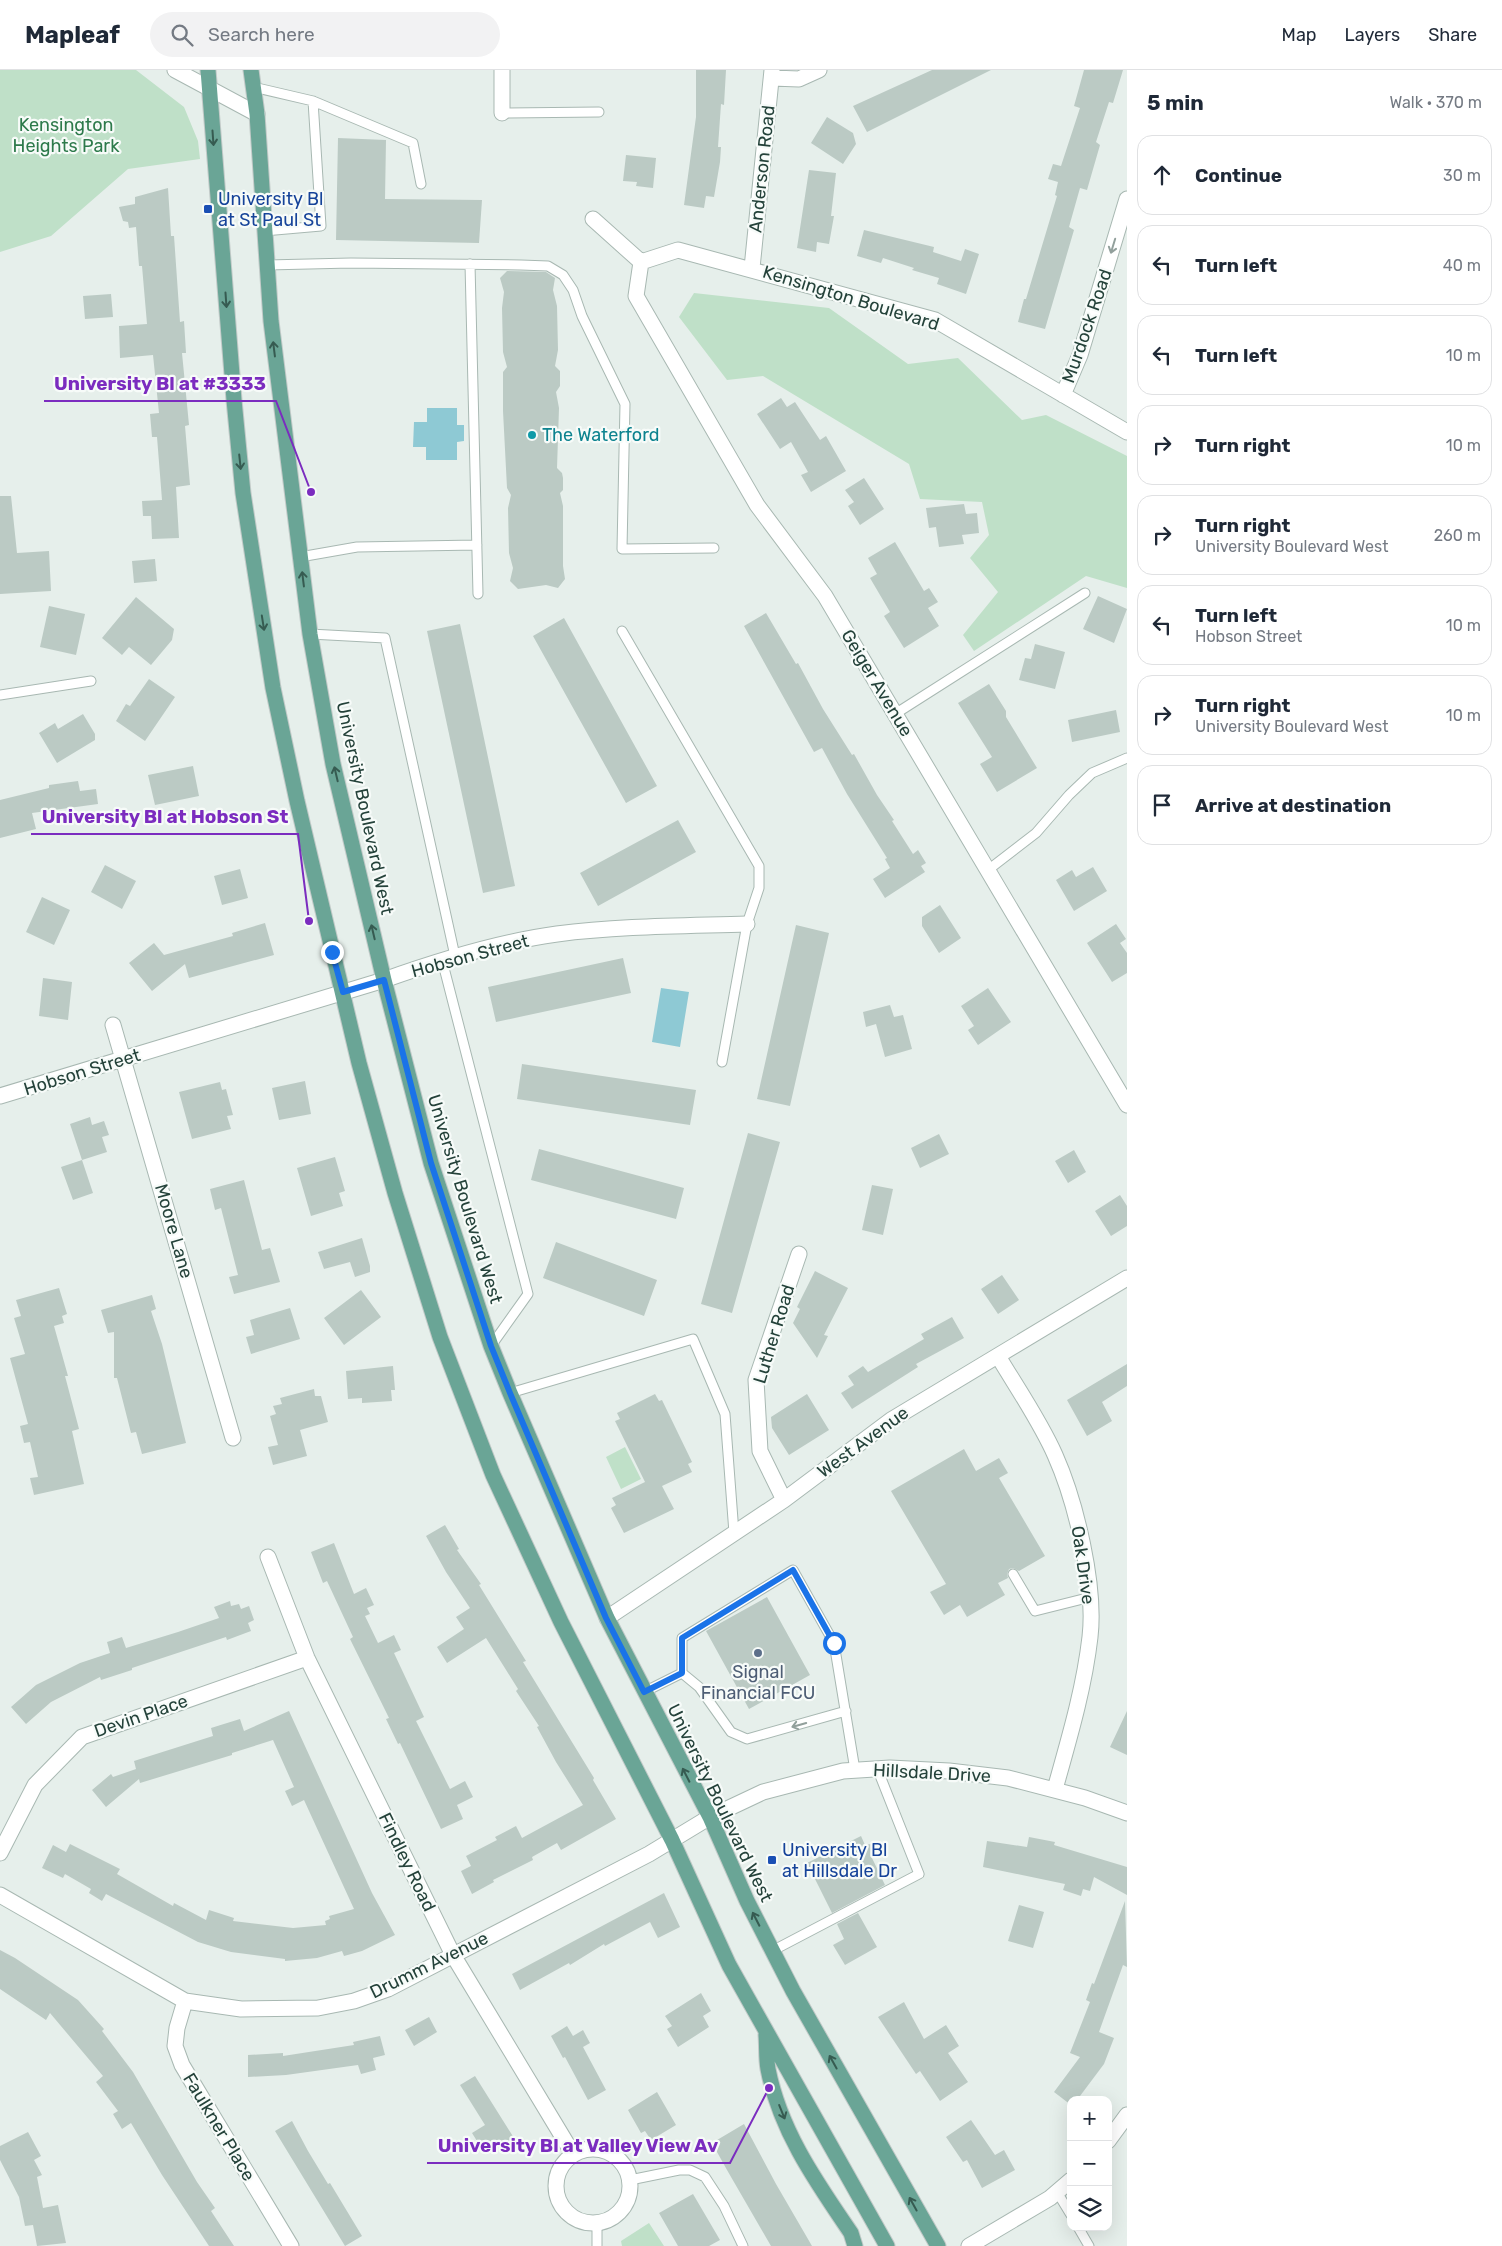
<!DOCTYPE html>
<meta charset="utf-8">
<style>
body{margin:0;font-family:Rubik,sans-serif;background:#f2f2f3;color:#1f2937}
.controls{position:absolute;right:15px;bottom:15px;display:grid;overflow:hidden;border-radius:10px;box-shadow:0 5px 20px #0002}
.controls button{width:45px;height:45px;display:grid;place-items:center;padding:0;border:0;border-bottom:1px solid #e0e1e3;background:#fff;color:#1f2937;font:25px sans-serif}
.stop{position:absolute;width:15px;height:15px;margin:-11px;border:4px solid #1a73e8;border-radius:50%;background:#fff}
.stop.end{background:#1a73e8;border-color:#fff;box-shadow:0 1px 5px #0008}
.list{margin:0;padding:0;list-style:none}
h2{display:flex;justify-content:space-between;align-items:center;height:65px;margin:0;padding:0 20px;font-size:21px}
h2 small{font-size:16px;font-weight:400;color:#747a83}
.list li{display:grid;grid-template-columns:32px 1fr auto;gap:15px;align-items:center;box-sizing:border-box;height:80px;margin:0 10px 10px;padding:0 10px;border:1px solid #e0e1e3;border-radius:15px}
.list b{display:block;font-size:19px;white-space:nowrap}
.list p{margin:0;font-size:16px;white-space:nowrap;color:#747a83}
.list em{font-size:16px;font-style:normal;color:#747a83}
.icon{flex:none;width:28px;height:28px;fill:none;stroke:currentColor;stroke-width:2;stroke-linecap:round;stroke-linejoin:round}
.map{position:relative;flex:none;width:1127px;height:2176px;overflow:hidden}
header{display:flex;align-items:center;gap:30px;box-sizing:border-box;height:70px;padding:0 25px;background:#fff;border-bottom:1px solid #e0e1e3}
header strong{font-size:24px}
nav{display:flex;gap:28px;margin-inline-start:auto;font-size:18px}
.search{width:350px;height:45px;background:#f2f2f3;display:flex;align-items:center;gap:12px;box-sizing:border-box;padding:0 18px;border-radius:28px;color:#747a83;font-size:19px}
main{display:flex}
aside{flex:1;background:#fff}
.map>svg:first-child{display:block}
</style>
<header>
<strong>Mapleaf</strong>
<div class="search"><svg class="icon" aria-label="search" viewBox="0 0 24 24"><circle cx="10" cy="10" r="6"/><path d="M15 15l6 6"/></svg>Search here</div>
<nav><a>Map</a><a>Layers</a><a>Share</a></nav>
</header>
<main>
<div class="map">
<svg width="1127" height="2176" viewBox="0 0 1127 2176">
<rect width="100%" height="100%" fill="#e6efeb"/>
<path fill="#bfe0c8" d="M0 0H136L184 37 198 71 200 89 128 99 51 166 0 182Z
M694 223 829 238 908 294 958 288 1022 350 1046 345 1127 386V518L1086 506 974 581 963 565 998 522 970 488 989 465 982 432 920 429 909 394 763 306 727 310 679 247Z
M625 1377 641 1409 621 1419 606 1387Z
M649 2153 664 2176H622L621 2171Z"/>
<path fill="#8ec9d4" d="M427 338H457V355H464V371L457 372V390H426V377H413L414 352H427Z
M661 918 689 922 680 977 652 972Z"/>
<path fill="#bbcac4" d="M696 0H726L724 35 721 34 718 77H721L720 92 714 127 706 126 704 138 684 135 696 47Z
M932 0H991L867 62 853 36Z
M1084 0H1123L1113 33 1109 32 1096 72 1100 75 1087 120 1080 118 1069 157 1074 160 1045 259 1018 252 1024 229H1026L1057 126 1055 125 1058 112 1048 109 1053 94 1061 96 1080 38 1074 36Z
M827 47 853 63 856 74 843 94 811 73Z
M338 68 386 70 385 129 482 130 479 173 336 170Z
M626 85 656 88 653 118 636 116 637 112 623 111Z
M809 100 836 103 831 146H834L829 174 817 172 816 182 797 178Z
M168 118 171 166H174L180 252 184 251 186 283H182L189 355 185 356 190 415 176 417 179 468 152 469 151 446H143L142 431 162 430 157 367H152L150 344 159 343 153 285 120 288 119 256 147 254 142 196H139L136 157 129 158 128 152 123 151 119 137 135 134V127Z
M864 160 934 177 933 182 961 191 965 179 979 184 966 224 937 214 939 208 912 200 914 198 883 188 881 193 857 186Z
M507 201 546 202 555 208 553 220 557 236 558 280 555 296 560 301V316L556 322 559 338 557 398 562 403 563 408V420L560 423 563 436V496L565 509 558 518 546 515 518 519 510 511 513 498 509 483 508 438 511 425 507 418 503 341V302L507 297 503 282 502 238 504 222 500 208Z
M111 224 113 247 85 249 83 226Z
M781 328 787 337 795 332 820 370 826 366 846 401 811 422 801 405 808 402 791 372 780 379 757 344Z
M864 408 884 439 860 455 848 436 854 432 845 420Z
M0 426H11L17 483 49 481 51 521 0 524Z
M964 434 966 444 977 443 979 463 962 465 964 474 939 477 936 457 929 458 926 438Z
M895 472 924 521 929 518 938 532 928 538 939 556 904 578 884 546 890 542 870 508 877 504 868 488Z
M155 489 157 511 134 513 132 491Z
M1098 526 1127 539 1114 573 1083 559Z
M136 527 174 559 172 570 151 595 129 577 122 585 102 568Z
M49 536 85 544 76 585 40 577Z
M766 543 796 594 798 593 823 639 852 685 854 684 877 725 894 750 892 751 913 784 918 780 926 793 921 796 925 802 885 828 873 809 890 798 885 789 887 788 847 724 822 678 814 682 744 556Z
M564 548 657 716 626 733 533 566Z
M460 554 515 816 483 823 427 561Z
M1035 574 1065 582 1055 619 1019 610 1025 588 1031 589Z
M149 609 175 627 145 671 116 651 126 634 130 636Z
M989 614 1006 641V647L1037 698 997 722 980 694 992 687 958 633Z
M1116 640 1120 662 1072 672 1068 650Z
M83 644 95 664V670L57 693 39 663 55 653 58 659Z
M193 696 199 726 155 735 148 705Z
M78 711 80 721 96 719 98 734 32 743 36 759 0 768V730L49 718V715Z
M678 750 696 782 598 836 580 803Z
M105 795 136 811 122 839 91 822Z
M1093 797 1107 821 1074 841 1056 810 1072 800 1076 807Z
M240 799 248 828 222 835 214 806Z
M42 827 70 840 54 875 26 862Z
M940 835 961 868 939 883 922 856V847Z
M265 853 274 885 189 908 185 894 152 921 129 893 154 873 164 885 233 866 232 863Z
M1116 854 1126 869 1120 873 1127 883V903L1112 912 1087 873Z
M796 855 829 863 790 1036 757 1029Z
M623 888 631 923 496 952 488 917Z
M43 908 72 912 68 950 39 946Z
M988 918 1011 952 978 975 968 960 974 956 961 936Z
M890 935 894 947 903 945 912 979 885 987 876 954 866 957 863 942Z
M522 994 696 1020 690 1055 517 1029Z
M305 1011 311 1044 279 1050 272 1018Z
M220 1012 222 1020 226 1019 233 1045 227 1046 231 1059 192 1069 179 1022Z
M90 1047 92 1055 104 1051 109 1065 102 1067 107 1082 82 1090 70 1054Z
M748 1063 780 1072 732 1243 701 1234Z
M939 1064 949 1084 920 1098 911 1078Z
M539 1079 684 1118 676 1149 531 1110Z
M1074 1080 1086 1102 1068 1113 1055 1091Z
M335 1087 345 1121 339 1123 343 1136 311 1146 297 1098Z
M82 1090 93 1123 73 1130 61 1097Z
M244 1110 262 1180 270 1178 280 1212 234 1224 229 1207 238 1205 221 1138 215 1140 210 1119Z
M872 1115 893 1119 883 1165 862 1160Z
M1120 1125 1127 1136V1156L1111 1166 1095 1141Z
M362 1168 370 1196V1202L355 1207 350 1192 324 1199 318 1182Z
M556 1172 657 1210 644 1246 543 1208Z
M815 1201 848 1218 824 1265 828 1266 817 1288 793 1253 800 1239 797 1237Z
M1002 1205 1019 1230 998 1244 981 1219Z
M59 1218 67 1244 62 1246 64 1253 54 1256 68 1306H65L79 1359 72 1361 84 1414 34 1425 30 1408 38 1407 30 1372 24 1373 20 1356 28 1354 10 1288 25 1284 14 1248 21 1246 16 1230Z
M361 1220 381 1247 344 1275 324 1248Z
M152 1225 156 1239 151 1241 162 1274 186 1373 142 1384 136 1362 131 1363 117 1308H114V1262L108 1263 101 1240Z
M290 1238 300 1269 251 1284 246 1267 254 1265 250 1250Z
M952 1247 964 1268 916 1294 918 1297 852 1339 841 1323 854 1315 848 1306 863 1296 868 1302 924 1269 921 1264Z
M1127 1294V1316L1102 1332 1112 1351 1087 1366 1067 1330Z
M393 1296 395 1320H391L392 1331 362 1333V1328L348 1329 346 1301Z
M314 1319 315 1326H321L328 1352 300 1360 307 1386 273 1395 268 1377 278 1375 270 1346 276 1344 273 1336 282 1334 280 1328Z
M655 1324 659 1331 662 1330 692 1392 688 1394 692 1402 662 1416 674 1439 624 1463 611 1438 616 1435 612 1428 645 1412 615 1351 620 1349 617 1343Z
M807 1324 829 1360 789 1385 772 1358 771 1347Z
M964 1379 976 1401 999 1388 1008 1403 999 1408 1045 1486 1019 1501 1013 1498 1009 1499 1007 1504 1008 1508 998 1513 1005 1525 967 1547 960 1535 944 1545 930 1522 946 1514 891 1421Z
M445 1455 459 1479 457 1480 481 1514 479 1515 526 1591 523 1592 594 1708 593 1710 616 1749 561 1780 557 1773 532 1787 533 1790 493 1810 494 1812 472 1824 461 1801 471 1796 466 1786 497 1770 495 1767 516 1756 522 1768 583 1735 556 1692 537 1657 539 1656 516 1621 518 1619 486 1568 447 1593 437 1577 464 1559 456 1547 470 1538 446 1502 426 1466Z
M334 1473 354 1524 366 1518 374 1535 367 1538 370 1544 365 1546 378 1573 394 1565 401 1580 394 1583 424 1647 416 1651 450 1719 465 1711 473 1727 457 1735 463 1749 441 1759 400 1673 398 1674 386 1649 389 1648 350 1569 353 1567 327 1511 323 1513 311 1482Z
M767 1527 810 1605 749 1639 706 1561Z
M230 1531 231 1536 239 1534 241 1539 249 1536 254 1550 248 1553 251 1561 227 1570 226 1567 132 1598V1600L101 1610 100 1607 51 1632 26 1654 11 1637 36 1615 80 1593 110 1583 107 1572 122 1567 126 1578 178 1562 219 1548 214 1537Z
M289 1641 372 1823 395 1865 362 1881 344 1886 342 1881 317 1888 285 1891V1889L231 1882 198 1872 106 1824 102 1831 89 1823 91 1819 65 1804 63 1808 42 1798 53 1775 66 1782 70 1774 120 1799 117 1804 173 1836 174 1833 206 1850 209 1840 234 1848 233 1851 293 1858 326 1855 325 1851 330 1849 329 1846 354 1839 304 1730 292 1736 285 1721 294 1717 273 1670 232 1683V1685L140 1713 139 1709 106 1737 92 1720 111 1704 113 1707 136 1699 134 1691 213 1666 211 1658 240 1649 244 1661Z
M1127 1641V1685L1110 1677Z
M861 1766 865 1775 871 1774 877 1785 872 1788 885 1815 832 1843 807 1793Z
M1029 1767 1055 1772 1054 1775 1127 1797V1825L1094 1807 1090 1821 1083 1819 1081 1826 1063 1820 1065 1814 983 1797 987 1771 1027 1777Z
M664 1823 680 1857 658 1868 650 1852 605 1876 604 1874 570 1895 569 1893 520 1920 512 1904Z
M1125 1831 1127 1897 1123 1895 1099 1962 1114 1968 1104 1994 1077 2030H1071V2035L1054 2022 1080 1987 1070 1983 1090 1932 1086 1930 1092 1913 1094 1914Z
M1019 1835 1044 1842 1033 1878 1008 1871Z
M858 1843 877 1877 845 1895 833 1875 844 1869 837 1854Z
M0 1880 15 1888 78 1930 104 1959 102 1961 133 2002 197 2112 215 2138 211 2141 234 2176H209L162 2105 131 2053 122 2059 113 2044 118 2041 96 2012 103 2006 50 1943 46 1950 0 1919Z
M701 1923 711 1941 703 1946 709 1957 678 1977 667 1959 672 1956 665 1946Z
M904 1932 924 1969 946 1955 959 1976 948 1983 968 2012 940 2031 920 2001 916 2004 878 1947Z
M429 1947 437 1962 414 1976 405 1960Z
M567 1956 573 1966 583 1960 590 1973 583 1977 606 2020 588 2030 565 1987 563 1988 551 1966Z
M380 1966 385 1985 373 1988 376 2000 361 2004 358 1995 286 2005 248 2007V1985L283 1983V1986L354 1975 353 1972Z
M475 2006 514 2068 485 2084 472 2063 485 2055 460 2015Z
M657 2022 676 2055 651 2070 645 2061 641 2063 628 2040Z
M971 2050 995 2085 1004 2080 1015 2100 982 2118 967 2090 963 2092 946 2067Z
M292 2051 308 2081 328 2114 330 2113 362 2166 345 2176 275 2061Z
M744 2054 776 2114 812 2176H771L727 2100 712 2073Z
M28 2062 41 2086 34 2090 42 2105 37 2107 43 2138 58 2135 66 2173 37 2176 33 2155 25 2156 19 2127 0 2090V2076Z
M693 2124 720 2170 709 2176H678L659 2143Z"/>
<g fill="none" stroke-linecap="round" stroke-linejoin="round">
<g stroke="#a8b8b2" stroke-width="11">
<path id="service" d="M253 17 313 31 413 73 421 114
M502 43 599 42
M264 161 321 156 313 31
M470 194 478 524
M267 195 351 193 521 195 548 196 563 205 573 220 582 246 625 334 622 479 714 478
M300 487 357 477 477 475
M622 561 759 796V818L747 854 722 992
M310 564 385 568 455 886
M0 625 91 611
M895 644 1085 523
M988 800 1036 763 1069 725 1092 703 1127 688
M442 890 528 1224 491 1276
M510 1323 693 1269 725 1344 734 1463
M1013 1504 1035 1541 1091 1527
M644 1622 682 1603
M846 1641 747 1669 731 1662 699 1617 682 1603V1568L793 1500 834 1573 855 1700
M772 1881 919 1804 877 1698
M630 2110 679 2100H690L705 2107 724 2136 743 2176
M1057 2122 1071 2145
M1078 2157 1089 2176
M597 2176V2154"/>
</g>
<g stroke="#a8b8b2" stroke-width="17">
<path id="minor" d="M175 0 257 44
M502 0V43
M772 8 799 9 819 0
M593 149 641 192
M641 192 636 226 757 435 825 526 1127 1035
M641 192 678 180 935 250 1127 362
M752 198 772 0
M1063 325 1080 285 1127 129
M113 955 233 1368
M0 1026 384 910C440 890 498 872 557 864 619 856 684 856 747 854
M998 1286C1017 1318 1040 1351 1055 1385 1076 1432 1096 1516 1090 1567 1084 1619 1069 1669 1055 1719
M784 1430 760 1381 756 1310 799 1184
M268 1487 307 1588 453 1885 573 2084
M607 1548 784 1430 891 1350 1127 1208
M0 1783 35 1715 82 1667 307 1588
M0 1825 185 1931 241 1939 318 1938 354 1931 388 1919 649 1784 710 1747 763 1722 843 1701 890 1698 949 1701 1008 1708 1085 1728 1127 1743
M185 1931 177 1958 175 1976 182 1995 291 2176
M1108 2071 1127 2045
M556 2116a37 37 0 1 1 74 0a37 37 0 1 1-74 0Z
M969 2176 1050 2128 1071 2110"/>
</g>
<g stroke="#c2cac8" stroke-width="17">
<path id="primary" d="M208 0 234 330 243 423 273 618 297 731 359 993 395 1123 440 1267 493 1405 561 1552 672 1770 729 1895 887 2176
M251 0 257 44 271 251 310 564 333 694 384 910 431 1093 491 1276 510 1323 607 1548 710 1747 747 1831 793 1921 938 2176
M766 1965C767 1976 766 1988 768 1999 780 2061 817 2113 851 2163L855 2176"/>
</g>
<use href="#service" stroke="#fff" stroke-width="9"/>
<use href="#minor" stroke="#fff" stroke-width="15"/>
<use href="#primary" stroke="#6aa596" stroke-width="15"/>
</g>
<defs><path id="oneway-shaft" d="M-6 0H5M1.5-3L5.5 0L1.5 3" fill="none" stroke-width="1.6" stroke-linecap="round" stroke-linejoin="round" transform="scale(1.25)"/></defs>
<g stroke="#365b51">
<use href="#oneway-shaft" transform="translate(213 68) rotate(86)"/>
<use href="#oneway-shaft" transform="translate(226 230) rotate(86)"/>
<use href="#oneway-shaft" transform="translate(274 279) rotate(-97)"/>
<use href="#oneway-shaft" transform="translate(240 392) rotate(84)"/>
<use href="#oneway-shaft" transform="translate(303 509) rotate(-97)"/>
<use href="#oneway-shaft" transform="translate(263 553) rotate(81)"/>
<use href="#oneway-shaft" transform="translate(336 704) rotate(-103)"/>
<use href="#oneway-shaft" transform="translate(373 862) rotate(-103)"/>
<use href="#oneway-shaft" transform="translate(686 1705) rotate(-117)"/>
<use href="#oneway-shaft" transform="translate(756 1849) rotate(-117)"/>
<use href="#oneway-shaft" transform="translate(833 1992) rotate(-119)"/>
<use href="#oneway-shaft" transform="translate(782 2042) rotate(68)"/>
<use href="#oneway-shaft" transform="translate(913 2134) rotate(-119)"/>
</g>
<g stroke="#92a09c">
<use href="#oneway-shaft" transform="translate(1113 176) rotate(107)"/>
<use href="#oneway-shaft" transform="translate(799 1655) rotate(164)"/>
</g>
<g fill="none" stroke-linecap="round" stroke-linejoin="round">
<path stroke="#1a73e8" stroke-width="6" d="M332 882 343 922 384 910 431 1093 491 1276 510 1323 606 1548 644 1622 682 1603V1568L793 1500 834 1573"/>
</g>
<g fill="#1a4fb4" stroke="#f7fbf9" stroke-width="2">
<rect x="203" y="134" width="10" height="10" rx="2.5"/>
<rect x="767" y="1785" width="10" height="10" rx="2.5"/>
</g>
<circle fill="#0f9aa8" stroke="#f7fbf9" stroke-width="2" cx="532" cy="365" r="5"/>
<circle fill="#5c6f8a" stroke="#f7fbf9" stroke-width="2" cx="758" cy="1583" r="5"/>
<g text-anchor="middle" stroke-width="4.5" stroke-linejoin="round" paint-order="stroke">
<g font-size="18" fill="#2d7a4b" stroke="#f7fbf9">
<text x="66" y="61">Kensington<tspan x="66" dy="21">Heights Park</tspan></text>
</g>
<g font-size="18" fill="#24423a" stroke="#f7fbf9">
<text transform="translate(762 99) rotate(-84)" y="6">Anderson Road</text>
<text transform="translate(851 228) rotate(17)" y="6">Kensington Boulevard</text>
<text transform="translate(1087 256) rotate(-71)" y="6">Murdock Road</text>
<text transform="translate(877 613) rotate(59)" y="6">Geiger Avenue</text>
<text transform="translate(365 738) rotate(78)" y="6">University Boulevard West</text>
<text transform="translate(470 886) rotate(-15)" y="6">Hobson Street</text>
<text transform="translate(82 1002) rotate(-17)" y="6">Hobson Street</text>
<text transform="translate(465 1129) rotate(73)" y="6">University Boulevard West</text>
<text transform="translate(174 1161) rotate(74)" y="6">Moore Lane</text>
<text transform="translate(774 1264) rotate(-73)" y="6">Luther Road</text>
<text transform="translate(863 1372) rotate(-36)" y="6">West Avenue</text>
<text transform="translate(1083 1495) rotate(82)" y="6">Oak Drive</text>
<text transform="translate(141 1646) rotate(-19)" y="6">Devin Place</text>
<text transform="translate(932 1703) rotate(3)" y="6">Hillsdale Drive</text>
<text transform="translate(720 1733) rotate(64)" y="6">University Boulevard West</text>
<text transform="translate(407 1792) rotate(64)" y="6">Findley Road</text>
<text transform="translate(429 1895) rotate(-26)" y="6">Drumm Avenue</text>
<text transform="translate(219 2057) rotate(59)" y="6">Faulkner Place</text>
</g>
<g font-size="18" fill="#164399" stroke="#f7fbf9" text-anchor="start">
<text x="218" y="135">University Bl<tspan x="218" dy="21">at St Paul St</tspan></text>
<text x="782" y="1786">University Bl<tspan x="782" dy="21">at Hillsdale Dr</tspan></text>
</g>
<g font-size="18" fill="#0d838f" stroke="#f7fbf9" text-anchor="start">
<text x="542" y="371">The Waterford</text>
</g>
<g font-size="18" fill="#4e5e75" stroke="#f7fbf9">
<text x="758" y="1608">Signal<tspan x="758" dy="21">Financial FCU</tspan></text>
</g>
</g>
<path fill="none" stroke="#7b2cbf" stroke-width="2" d="M311 422L276 331H44M309 851L298 764H31M769 2018L730 2093H427"/>
<g fill="#7b2cbf" stroke="#f7fbf9" stroke-width="2">
<circle cx="311" cy="422" r="5"/>
<circle cx="309" cy="851" r="5"/>
<circle cx="769" cy="2018" r="5"/>
</g>
<g font-size="19" text-anchor="middle" font-weight="bold" fill="#7b2cbf" stroke="#f7fbf9" stroke-width="4.5" stroke-linejoin="round" paint-order="stroke">
<text x="160" y="320">University Bl at #3333</text>
<text x="165" y="753">University Bl at Hobson St</text>
<text x="578" y="2082">University Bl at Valley View Av</text>
</g>
</svg>
<div class="controls">
<button>+</button>
<button>−</button>
<button><svg class="icon" aria-label="layers" viewBox="0 0 24 24"><path d="M12 4l9 5-9 5-9-5zM3 14l9 5 9-5"/></svg></button>
</div>
<div class="stop" style="left:834px;top:1573px"></div>
<div class="stop end" style="left:332px;top:882px"></div>
</div>
<aside>
<h2>5 min<small>Walk · 370 m</small></h2>
<ul class="list">
<li><svg class="icon" aria-label="ahead" viewBox="0 0 24 24"><path d="M12 20V5M6 11l6-6 6 6"/></svg><div><b>Continue</b></div><em>30 m</em></li>
<li><svg class="icon" aria-label="left" viewBox="0 0 24 24"><path d="M17 20v-9H6M10 6l-5 5 5 5"/></svg><div><b>Turn left</b></div><em>40 m</em></li>
<li><svg class="icon" aria-label="left" viewBox="0 0 24 24"><path d="M17 20v-9H6M10 6l-5 5 5 5"/></svg><div><b>Turn left</b></div><em>10 m</em></li>
<li><svg class="icon" aria-label="right" viewBox="0 0 24 24"><path d="M7 20v-9h11M14 6l5 5-5 5"/></svg><div><b>Turn right</b></div><em>10 m</em></li>
<li><svg class="icon" aria-label="right" viewBox="0 0 24 24"><path d="M7 20v-9h11M14 6l5 5-5 5"/></svg><div><b>Turn right</b><p>University Boulevard West</p></div><em>260 m</em></li>
<li><svg class="icon" aria-label="left" viewBox="0 0 24 24"><path d="M17 20v-9H6M10 6l-5 5 5 5"/></svg><div><b>Turn left</b><p>Hobson Street</p></div><em>10 m</em></li>
<li><svg class="icon" aria-label="right" viewBox="0 0 24 24"><path d="M7 20v-9h11M14 6l5 5-5 5"/></svg><div><b>Turn right</b><p>University Boulevard West</p></div><em>10 m</em></li>
<li><svg class="icon" aria-label="arrive" viewBox="0 0 24 24"><path d="M6 21V4h12l-3 4 3 4H6"/></svg><div><b>Arrive at destination</b></div></li>
</ul>
</aside>
</main>
